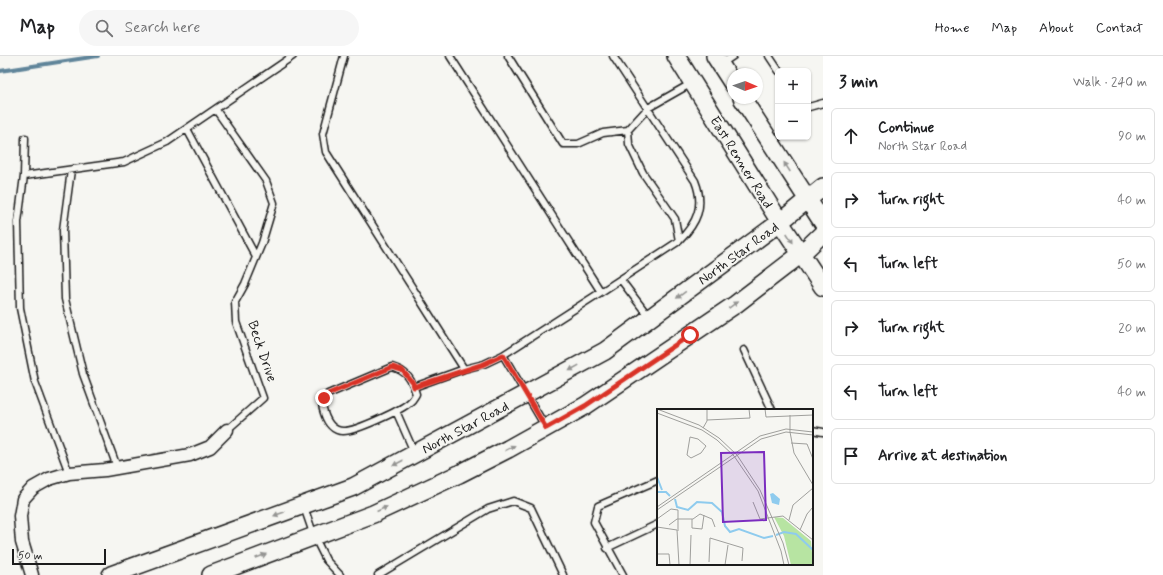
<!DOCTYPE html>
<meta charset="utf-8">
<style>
body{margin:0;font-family:Mynerve,sans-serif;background:#f6f6f6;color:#202124}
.controls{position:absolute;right:12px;top:12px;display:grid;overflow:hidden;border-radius:6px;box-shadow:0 1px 3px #0004}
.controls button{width:36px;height:36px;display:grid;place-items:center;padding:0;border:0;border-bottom:1px solid #e0e0e0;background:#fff;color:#202124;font:20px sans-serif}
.compass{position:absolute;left:727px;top:12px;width:36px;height:36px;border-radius:50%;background:#fff;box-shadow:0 1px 3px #0004;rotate:92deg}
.scale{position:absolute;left:12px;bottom:10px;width:94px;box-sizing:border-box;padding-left:4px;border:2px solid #1c1c1c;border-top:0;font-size:11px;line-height:14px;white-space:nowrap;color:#1c1c1c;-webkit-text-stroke:3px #f6f6f2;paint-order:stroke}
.stop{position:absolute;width:12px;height:12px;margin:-9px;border:3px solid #d93025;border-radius:50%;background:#fff}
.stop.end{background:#d93025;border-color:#fff;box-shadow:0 1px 4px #0008}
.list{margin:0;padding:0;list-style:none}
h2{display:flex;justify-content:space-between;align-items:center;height:52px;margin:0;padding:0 16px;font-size:17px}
h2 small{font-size:13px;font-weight:400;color:#757577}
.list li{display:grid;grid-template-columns:26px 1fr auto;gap:12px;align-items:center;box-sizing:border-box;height:56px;margin:0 8px 8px;padding:0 8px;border:1px solid #e0e0e0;border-radius:6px}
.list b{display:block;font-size:15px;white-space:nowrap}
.list p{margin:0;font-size:13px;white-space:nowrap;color:#757577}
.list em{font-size:13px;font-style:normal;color:#757577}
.icon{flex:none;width:22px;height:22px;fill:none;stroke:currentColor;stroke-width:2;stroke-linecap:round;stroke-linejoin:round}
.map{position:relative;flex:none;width:823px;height:519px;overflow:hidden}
header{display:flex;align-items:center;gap:24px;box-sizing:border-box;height:56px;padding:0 20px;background:#fff;border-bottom:1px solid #e0e0e0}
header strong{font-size:19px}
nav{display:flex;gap:22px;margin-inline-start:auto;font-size:14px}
.search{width:280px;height:36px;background:#f6f6f6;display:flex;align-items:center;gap:10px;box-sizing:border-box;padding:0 14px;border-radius:22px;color:#757577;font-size:15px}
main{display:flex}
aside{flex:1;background:#fff}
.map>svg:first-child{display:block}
</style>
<header>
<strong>Map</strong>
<div class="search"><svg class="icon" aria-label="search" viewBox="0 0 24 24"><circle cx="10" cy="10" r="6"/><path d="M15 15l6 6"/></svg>Search here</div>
<nav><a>Home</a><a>Map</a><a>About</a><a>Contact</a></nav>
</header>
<main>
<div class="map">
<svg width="823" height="519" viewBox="0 0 823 519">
<rect width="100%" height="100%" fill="#f6f6f2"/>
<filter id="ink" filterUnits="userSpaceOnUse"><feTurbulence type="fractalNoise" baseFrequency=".025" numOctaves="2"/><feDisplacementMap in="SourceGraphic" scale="8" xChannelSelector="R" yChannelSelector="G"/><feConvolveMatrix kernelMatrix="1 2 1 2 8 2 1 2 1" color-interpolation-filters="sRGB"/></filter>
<g filter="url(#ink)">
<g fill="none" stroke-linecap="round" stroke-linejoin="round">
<path stroke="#60859a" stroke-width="4" d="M0 15 98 0"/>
<g stroke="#1c1c1c" stroke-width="9">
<path id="lane" d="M344 0 323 78 326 96 464 313 484 308 503 299 601 236 450 0
M508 0 563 88H578L603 77 628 74
M613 0 695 125C705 150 697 167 679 185
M769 0 779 15
M721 8 733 0
M808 50 809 51 823 47
M216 54 266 125 274 147 262 187 245 228 235 246 236 266 263 342 227 374
M187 73 256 201
M25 82 24 120 18 166 20 252 35 326 69 417
M71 114 63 174 65 243 83 318 117 411
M24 120 124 106 167 86 293 0
M621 224 649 261
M601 236 679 185 675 163 643 117 629 88 628 74 648 52 692 27
M744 294 772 354
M503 299 545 370
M392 311C407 315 412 324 416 338 414 341 413 344 410 346 402 354 354 376 343 375 333 375 327 366 324 357 321 349 322 344 328 338Z
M414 331 464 313
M396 355 414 396
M812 374 823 376
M304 451 314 480 326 504 340 519
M607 492 658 468
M378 519 488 453 513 445 531 452 563 519
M623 519 594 466 598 450 658 424"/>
</g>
<g stroke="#1c1c1c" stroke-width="15">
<path id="street" d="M32 519 22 486 20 460 23 443 33 432 49 423 69 417 105 414 190 399 210 391 227 374"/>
</g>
<g stroke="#1c1c1c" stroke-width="20">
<path id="secondary" d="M676 0 780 166 823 231
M715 0 733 28
M742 42 823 167
M111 519 353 431 605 295 780 166 823 131
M211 519 373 458 459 418 508 393 585 350 736 248 801 198 823 177"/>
</g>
<use href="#lane" stroke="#f6f6f2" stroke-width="6"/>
<use href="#street" stroke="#f6f6f2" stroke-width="12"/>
<use href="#secondary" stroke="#f6f6f2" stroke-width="17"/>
</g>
<defs><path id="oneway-solid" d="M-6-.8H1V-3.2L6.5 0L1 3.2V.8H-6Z"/></defs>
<g fill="#949492">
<use href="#oneway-solid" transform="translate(787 111) rotate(-123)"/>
<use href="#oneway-solid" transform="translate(790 182) rotate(57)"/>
<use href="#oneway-solid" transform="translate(681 239) rotate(144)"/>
<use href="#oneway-solid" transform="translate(733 249) rotate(-36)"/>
<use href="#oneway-solid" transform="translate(574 312) rotate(151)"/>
<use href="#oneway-solid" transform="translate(510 392) rotate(-28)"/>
<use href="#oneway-solid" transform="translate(398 407) rotate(152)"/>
<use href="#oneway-solid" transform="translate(382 453) rotate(-25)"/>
<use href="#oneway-solid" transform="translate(279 458) rotate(160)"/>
<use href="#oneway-solid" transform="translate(261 500) rotate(-21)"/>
</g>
</g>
<g fill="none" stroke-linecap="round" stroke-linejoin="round" filter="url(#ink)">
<path stroke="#d93025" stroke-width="5" d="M324 342 328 338 392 311 402 314 413 327 414 331 484 308 503 299 546 372 585 350 690 279"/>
</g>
<g text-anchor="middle" stroke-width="4" stroke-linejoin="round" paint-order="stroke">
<g font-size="14" fill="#1c1c1c" stroke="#f6f6f2">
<text transform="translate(742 106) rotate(58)" y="5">East Renner Road</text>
<text transform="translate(738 197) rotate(-36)" y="5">North Star Road</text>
<text transform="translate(263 295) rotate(71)" y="5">Beck Drive</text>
<text transform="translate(465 371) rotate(-28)" y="5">North Star Road</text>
</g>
</g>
<g transform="translate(657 353)">
<rect width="156" height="156" fill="#f6f6f2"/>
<path d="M117 108 126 109 154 132 156 156H134L127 127Z" fill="#b7e4a2"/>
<path d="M116 84 123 90 122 96 115 94 113 85Z" fill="#8ecbee"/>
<path fill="none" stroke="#8ecbee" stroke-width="2" d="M0 68 5 81M0 83H9L13 87M18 90 20 98 31 101 40 93 55 94 65 103 68 117 73 123 82 120 107 129 116 127M119 126 127 123 139 125 156 141"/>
<path fill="none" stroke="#9f9f9c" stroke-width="1" d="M0 0 42 16 62 29 80 46 103 81 126 134 132 156M108 0 109 8 156 6M0 4 45 21 60 31 77 47 101 82 124 142 127 156M133 6V23L137 44 156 76M50 11 93 9 92 0M46 19 50 12V0M33 28 41 30 49 37 44 44 34 49 30 46ZM134 34 150 35 156 50M96 93 103 110 126 107 156 131M0 98 103 27 129 20 156 23M0 101 104 30 129 23 156 26M0 110 14 100 21 101V122M35 110V119L45 120 47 106M132 111 136 96 156 79M12 116 20 110H36L43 105 55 110 58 118M0 118 20 121M20 121 22 156M143 121 150 105 156 98M0 145H12L13 156M52 153 53 129 86 139 85 152M33 156 34 126M68 156 71 136"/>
<path fill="#7b2cbf" fill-opacity="0.15" stroke="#7b2cbf" stroke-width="2" d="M107 43 109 111 66 113 64 44Z"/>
<rect width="156" height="156" fill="none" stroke="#1c1c1c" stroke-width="2"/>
</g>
</svg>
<div class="controls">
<button>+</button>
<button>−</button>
</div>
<svg class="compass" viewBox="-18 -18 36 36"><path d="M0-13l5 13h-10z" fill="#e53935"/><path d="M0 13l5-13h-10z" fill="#757577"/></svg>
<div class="scale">50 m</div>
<div class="stop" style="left:690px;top:279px"></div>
<div class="stop end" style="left:324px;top:342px"></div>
</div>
<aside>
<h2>3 min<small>Walk · 240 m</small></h2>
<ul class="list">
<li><svg class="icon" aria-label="ahead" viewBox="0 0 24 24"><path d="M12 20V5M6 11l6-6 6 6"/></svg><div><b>Continue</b><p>North Star Road</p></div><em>90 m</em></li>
<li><svg class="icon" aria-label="right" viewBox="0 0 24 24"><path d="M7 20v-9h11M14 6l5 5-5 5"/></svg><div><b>Turn right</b></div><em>40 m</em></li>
<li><svg class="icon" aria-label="left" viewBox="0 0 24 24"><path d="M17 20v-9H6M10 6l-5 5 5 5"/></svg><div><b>Turn left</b></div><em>50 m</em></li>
<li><svg class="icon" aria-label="right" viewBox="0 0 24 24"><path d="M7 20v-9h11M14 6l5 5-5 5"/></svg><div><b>Turn right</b></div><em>20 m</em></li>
<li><svg class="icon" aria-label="left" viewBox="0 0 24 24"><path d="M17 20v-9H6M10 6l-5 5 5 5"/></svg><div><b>Turn left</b></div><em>40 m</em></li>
<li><svg class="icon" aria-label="arrive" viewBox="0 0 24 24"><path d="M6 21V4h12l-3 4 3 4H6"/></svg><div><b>Arrive at destination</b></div></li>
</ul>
</aside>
</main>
